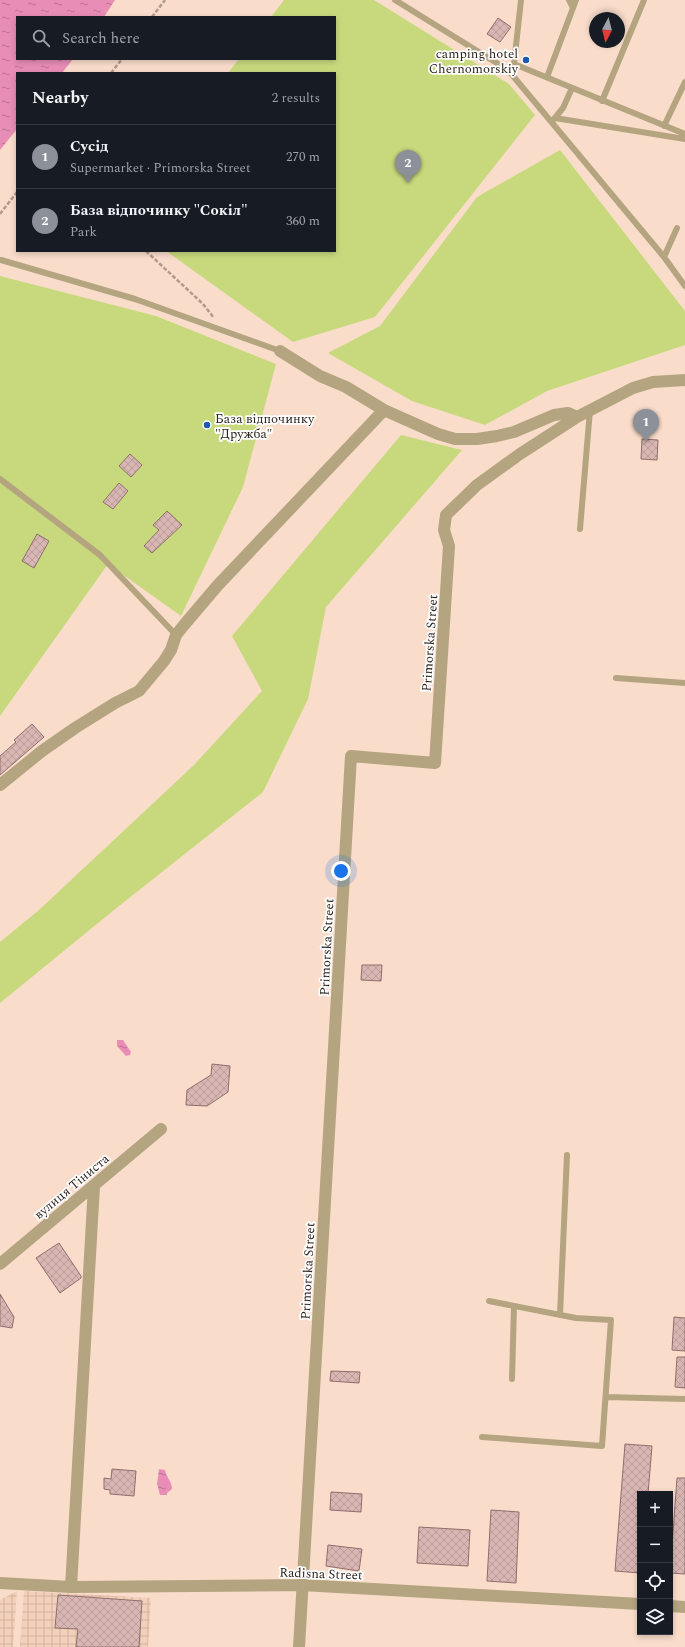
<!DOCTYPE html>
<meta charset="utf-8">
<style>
body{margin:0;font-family:Spectral,serif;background:#242831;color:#f1f3f6}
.controls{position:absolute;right:12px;bottom:12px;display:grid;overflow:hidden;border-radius:0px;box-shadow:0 2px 6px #0003}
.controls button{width:36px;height:36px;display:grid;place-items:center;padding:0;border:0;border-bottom:1px solid #363941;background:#171b24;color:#f1f3f6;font:20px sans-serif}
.compass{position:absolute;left:589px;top:12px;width:36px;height:36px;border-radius:50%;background:#171b24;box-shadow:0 2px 6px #0003;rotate:187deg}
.you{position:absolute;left:341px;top:871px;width:14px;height:14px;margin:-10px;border:3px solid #fff;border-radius:50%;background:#1a73e8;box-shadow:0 0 0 6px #1a73e833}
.badge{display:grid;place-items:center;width:26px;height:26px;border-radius:50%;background:#8c9099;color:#fff;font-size:13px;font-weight:700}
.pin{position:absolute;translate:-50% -33px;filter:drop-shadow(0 1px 2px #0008)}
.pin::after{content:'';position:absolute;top:21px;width:14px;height:12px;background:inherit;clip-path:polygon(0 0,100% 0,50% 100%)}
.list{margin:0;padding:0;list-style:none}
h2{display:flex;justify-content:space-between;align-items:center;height:52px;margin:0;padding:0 16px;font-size:17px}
h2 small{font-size:13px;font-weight:400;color:#9ea1a6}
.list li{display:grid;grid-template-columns:26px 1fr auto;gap:12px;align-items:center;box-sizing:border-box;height:64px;padding:0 16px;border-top:1px solid #363941}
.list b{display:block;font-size:15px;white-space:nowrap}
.list p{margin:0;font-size:13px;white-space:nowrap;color:#9ea1a6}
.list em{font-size:13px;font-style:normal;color:#9ea1a6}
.icon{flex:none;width:22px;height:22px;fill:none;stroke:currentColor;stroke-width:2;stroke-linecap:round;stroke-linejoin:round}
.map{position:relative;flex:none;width:685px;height:1647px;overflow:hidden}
.search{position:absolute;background:#171b24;box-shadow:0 2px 6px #0003;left:16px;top:16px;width:320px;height:44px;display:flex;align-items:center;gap:10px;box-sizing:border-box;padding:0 14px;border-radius:0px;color:#9ea1a6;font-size:15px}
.panel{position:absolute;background:#171b24;box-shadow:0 2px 6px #0003;left:16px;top:72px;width:320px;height:180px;border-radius:0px}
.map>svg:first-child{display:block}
</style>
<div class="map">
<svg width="685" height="1647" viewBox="0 0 685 1647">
<defs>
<pattern id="industrial-grid" width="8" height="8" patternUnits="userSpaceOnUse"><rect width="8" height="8" fill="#f2d0b9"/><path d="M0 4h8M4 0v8" fill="none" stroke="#d0b29e"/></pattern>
<pattern id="water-ripples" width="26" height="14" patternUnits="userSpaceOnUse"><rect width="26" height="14" fill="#e88db6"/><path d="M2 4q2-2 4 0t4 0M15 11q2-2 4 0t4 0" fill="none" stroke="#bc7393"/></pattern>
<pattern id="building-cross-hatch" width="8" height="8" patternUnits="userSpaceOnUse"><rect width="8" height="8" fill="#d8b6b3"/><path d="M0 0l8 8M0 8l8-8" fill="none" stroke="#ba9c99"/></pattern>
</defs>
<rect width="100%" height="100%" fill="#f9dcca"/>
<path fill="url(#industrial-grid)" d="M17 1591 13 1647H0V1600Z
M24 1591 151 1598 148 1647H20Z"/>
<path fill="#c8d97d" d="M284 0H374L509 84 535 115 375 317 293 342 166 251H335V73H228L239 59H335V17H271Z
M560 150 685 311V345L547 391 485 425 412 401 328 353 380 326 477 197Z
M0 276 156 316 276 364 243 487 181 616 108 564 0 716Z
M401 435 462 450 326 607 308 699 263 792 114 910 0 1003V942L39 910 194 765 262 691 232 636Z"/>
<path fill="url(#water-ripples)" d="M0 0H115L104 17H17V59H73L62 73H17V129L0 150Z
M117 1040H123L131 1052 130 1055 126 1056 117 1046Z
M159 1469 165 1470C166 1477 172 1481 172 1489L167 1493V1495H160L157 1484Z"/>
<path fill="url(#building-cross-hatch)" stroke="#8e6e6c" d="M498 18 511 27 500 42 487 34Z
M642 439 658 440 657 460 641 459Z
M130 454 142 465 131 477 119 466Z
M119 483 128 491 113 509 103 502Z
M167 511 182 525 152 553 144 546 159 530 153 525Z
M37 534 49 541 34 568 22 561Z
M32 724 44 737 0 775V756L16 742 14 740Z
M362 965H382L381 981 361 980Z
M212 1064 230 1066 228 1092 207 1106 186 1105 187 1090 211 1075Z
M59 1243 81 1276V1278L60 1293 36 1258Z
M0 1294 14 1317 12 1328 0 1326Z
M674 1317 685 1318V1351L672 1350Z
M677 1357H685V1388L675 1387Z
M331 1371 360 1372 359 1383 330 1381Z
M625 1444 652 1446 648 1494H640V1573L615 1571Z
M112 1469 136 1471 134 1496 110 1494V1490L104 1489V1478L111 1479Z
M677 1478H685V1574L670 1573Z
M331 1492 362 1494 361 1512 330 1510Z
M491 1510 519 1512 516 1583 487 1581Z
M419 1527 470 1530 468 1566 417 1563Z
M328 1545 362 1549 359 1571 326 1566Z
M58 1595 142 1601 139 1647H76L78 1629 55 1628Z"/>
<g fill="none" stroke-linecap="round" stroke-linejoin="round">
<path stroke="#b09a8c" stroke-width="2.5" stroke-dasharray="4 2" stroke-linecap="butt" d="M152 17 165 0
M111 73 122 59
M0 214 17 192
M146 251 203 304 214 318"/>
<path stroke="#b4a47f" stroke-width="6" d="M395 0 508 70 664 257 685 286
M569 0 573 8
M514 64 685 134
M511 67 514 64 521 0
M547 77 576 0
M602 101 644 0
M555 118 685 139
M554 119 563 108 572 88
M664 126 685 82
M664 257 677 228
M1 260 135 299 280 351
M0 479 100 555 176 635
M580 529 590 410
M616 678 685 683
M560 1315 567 1155
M512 1379 514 1306
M606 1397 685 1399
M482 1437 602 1446 611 1320 576 1318 489 1301"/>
<path stroke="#b4a47f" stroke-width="12" d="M280 351 320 376 346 387 384 410 438 434 455 439H477L497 436 514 432 554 415 568 413 577 417 520 454 477 485 446 515 444 530 449 546 435 763 351 756 299 1647
M577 417 633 388 653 382 685 380
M0 785 42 751 75 728 115 703 139 691 164 661 171 650 176 635 184 625 218 585 384 410
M0 1264 161 1129
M0 1583 71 1587 302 1585 640 1604
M71 1587 94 1186
M670 1606 685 1607"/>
</g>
<g fill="#1e59ab" stroke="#fff" stroke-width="1.5">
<circle cx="526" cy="60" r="4"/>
<circle cx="207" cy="425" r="4"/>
</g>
<g text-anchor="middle" stroke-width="3.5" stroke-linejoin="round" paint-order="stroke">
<g font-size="13" fill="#2d231c" stroke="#fff" text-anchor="end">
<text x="518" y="58">camping hotel<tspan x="518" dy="15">Chernomorskiy</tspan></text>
<text x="215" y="423" text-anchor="start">База відпочинку<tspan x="215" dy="15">"Дружба"</tspan></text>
</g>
<g font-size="13" fill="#2d231c" stroke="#fff">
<text transform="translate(429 643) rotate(-86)" y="5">Primorska Street</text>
<text transform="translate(326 947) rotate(-87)" y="5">Primorska Street</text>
<text transform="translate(71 1186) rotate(-40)" y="5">вулиця Тіниста</text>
<text transform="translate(307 1271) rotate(-87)" y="5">Primorska Street</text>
<text transform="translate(321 1573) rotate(2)" y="5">Radisna Street</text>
</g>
</g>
</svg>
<div class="controls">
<button>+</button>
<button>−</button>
<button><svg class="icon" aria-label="locate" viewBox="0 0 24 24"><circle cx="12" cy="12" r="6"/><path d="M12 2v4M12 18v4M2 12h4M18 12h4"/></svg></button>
<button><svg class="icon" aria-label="layers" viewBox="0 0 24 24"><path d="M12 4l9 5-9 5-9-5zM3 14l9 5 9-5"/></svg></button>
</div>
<svg class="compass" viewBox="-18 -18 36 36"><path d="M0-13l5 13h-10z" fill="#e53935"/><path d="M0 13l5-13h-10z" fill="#9ea1a6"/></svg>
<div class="you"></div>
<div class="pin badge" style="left:646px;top:442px">1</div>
<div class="pin badge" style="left:408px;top:183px">2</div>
<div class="search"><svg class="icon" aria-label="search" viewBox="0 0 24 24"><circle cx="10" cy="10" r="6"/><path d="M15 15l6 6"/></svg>Search here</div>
<section class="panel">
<h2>Nearby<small>2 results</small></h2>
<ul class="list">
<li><span class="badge">1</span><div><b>Сусід</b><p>Supermarket · Primorska Street</p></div><em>270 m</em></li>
<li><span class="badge">2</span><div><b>База відпочинку &quot;Сокіл&quot;</b><p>Park</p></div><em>360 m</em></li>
</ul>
</section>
</div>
